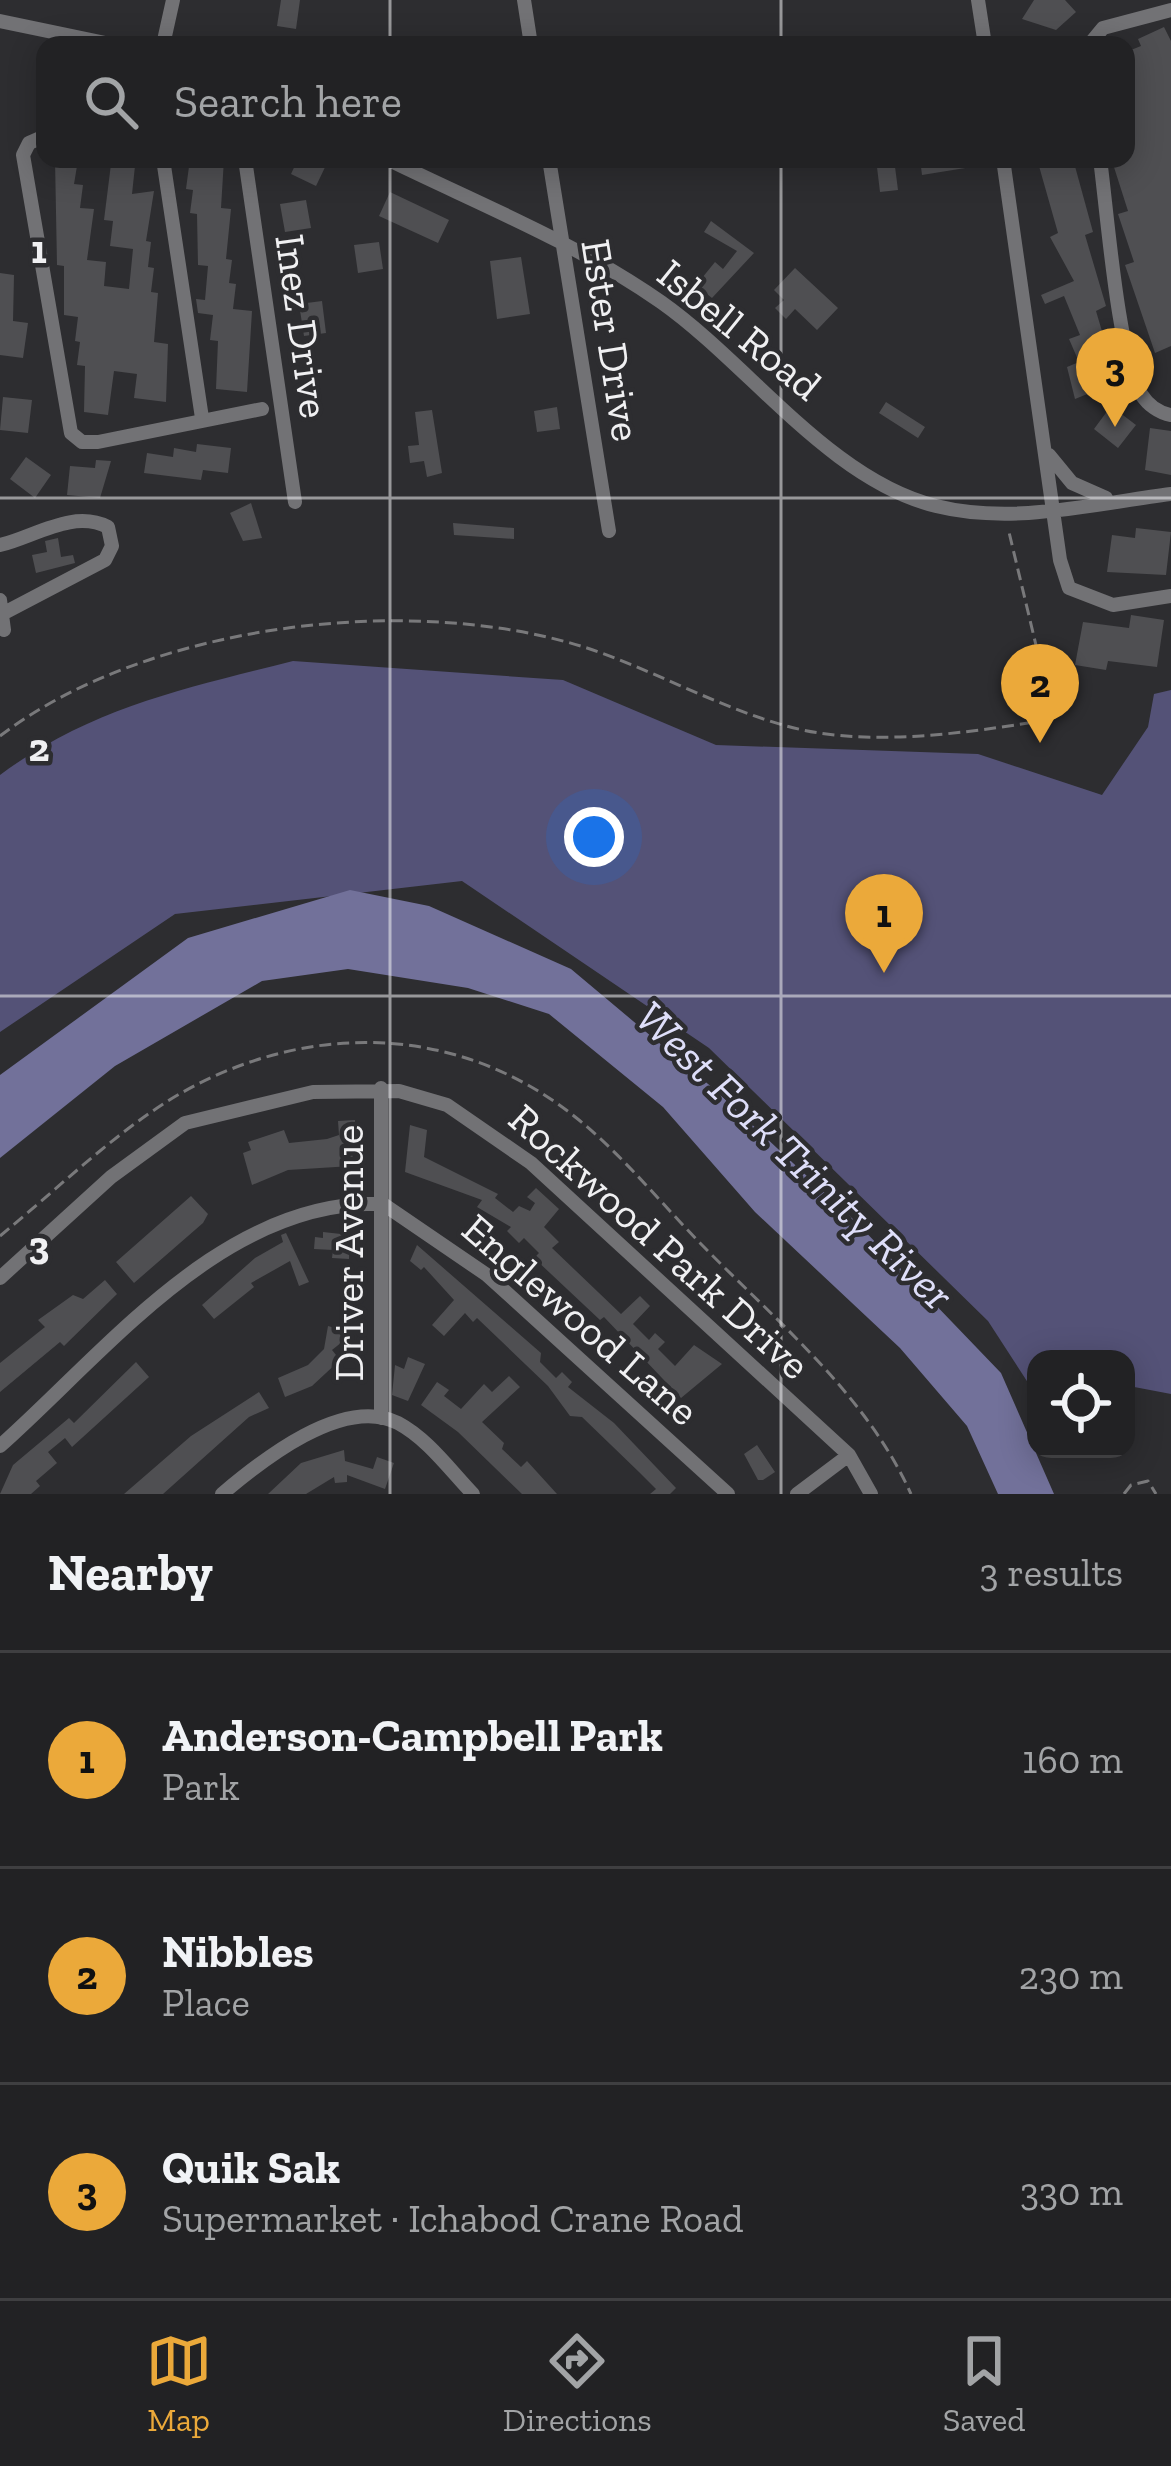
<!DOCTYPE html>
<meta charset="utf-8">
<style>
body{margin:0;font-family:"Zilla Slab",serif;background:#2a2a2c;color:#f1f3f6}
.controls{position:absolute;right:36px;bottom:36px;display:grid;overflow:hidden;border-radius:24px;box-shadow:0 6px 30px #0003}
.controls button{width:108px;height:108px;display:grid;place-items:center;padding:0;border:0;border-bottom:3px solid #3f3f41;background:#222224;color:#f1f3f6;font:60px sans-serif}
.you{position:absolute;left:594px;top:837px;width:42px;height:42px;margin:-30px;border:9px solid #fff;border-radius:50%;background:#1a73e8;box-shadow:0 0 0 18px #1a73e833}
.badge{display:grid;place-items:center;width:78px;height:78px;border-radius:50%;background:#eba93a;color:#111;font-size:39px;font-weight:700}
.pin{position:absolute;translate:-50% -99px;filter:drop-shadow(0 3px 6px #0008)}
.pin::after{content:'';position:absolute;top:63px;width:42px;height:36px;background:inherit;clip-path:polygon(0 0,100% 0,50% 100%)}
.list{margin:0;padding:0;list-style:none}
h2{display:flex;justify-content:space-between;align-items:center;height:156px;margin:0;padding:0 48px;font-size:51px}
h2 small{font-size:39px;font-weight:400;color:#a2a4a6}
.list li{display:grid;grid-template-columns:78px 1fr auto;gap:36px;align-items:center;box-sizing:border-box;height:216px;padding:0 48px;border-top:3px solid #3f3f41}
.list b{display:block;font-size:45px;white-space:nowrap}
.list p{margin:0;font-size:39px;white-space:nowrap;color:#a2a4a6}
.list em{font-size:39px;font-style:normal;color:#a2a4a6}
.icon{flex:none;width:66px;height:66px;fill:none;stroke:currentColor;stroke-width:2;stroke-linecap:round;stroke-linejoin:round}
.map{position:relative;flex:none;width:1171px;height:1494px;overflow:hidden}
.search{position:absolute;background:#222224;box-shadow:0 6px 30px #0003;left:36px;right:36px;top:36px;height:132px;display:flex;align-items:center;gap:30px;box-sizing:border-box;padding:0 42px;border-radius:24px;color:#a2a4a6;font-size:45px}
.sheet{height:804px;background:#222224}
nav{display:flex;justify-content:space-around;align-items:center;box-sizing:border-box;height:168px;border-top:3px solid #3f3f41;background:#222224;font-size:33px;color:#a2a4a6}
nav a{display:grid;justify-items:center;gap:6px}
nav .on{color:#eba93a}
.map>svg:first-child{display:block}
</style>
<div class="map">
<svg width="1171" height="1494" viewBox="0 0 1171 1494">
<rect width="100%" height="100%" fill="#2d2d30"/>
<path fill="#545277" d="M293 661 563 680 716 745 978 754 1102 795 1148 727 1154 694 1171 690V1394L1129 1386 1126 1359H1036V1395L988 1321 709 1048 462 881 175 914 0 1032V775C90 708 186 688 293 661Z"/>
<path fill="#72719a" d="M350 890 429 906 571 969 714 1089 855 1221 1001 1373 1054 1494H998L967 1426 900 1348 755 1212 663 1107 549 1014 468 988 348 969 262 981 115 1066 0 1158V1075L188 938Z"/>
<path fill="#4f4f52" d="M281 0H300L296 29 277 26Z
M1034 0H1065L1076 12 1056 30 1022 19Z
M1164 27 1171 41V346L1155 353 1125 265 1134 262 1118 214 1128 211 1113 164 1126 159V52L1141 46 1138 39Z
M55 159 78 160 74 184 83 185 80 208 94 209 87 260 106 262 104 286 129 289 133 249 110 246 113 221 104 220 111 164 135 166 132 194 154 191 146 241 151 242 148 267 154 268 151 292 158 293 154 342 168 344 166 402 134 398 137 374 114 371 108 415 84 412 85 366 77 365 80 342 75 341 78 317 64 315V266L57 265Z
M190 159H224L221 208 231 209 226 259 232 260 229 283 236 284 233 309 252 311 247 392 216 389 218 341 210 340 213 315 198 313 196 299 205 300 208 266 198 265 197 214 190 213 193 190 186 189Z
M298 159H329L316 186 291 174Z
M876 159H894L898 190 880 192Z
M920 159H983L984 165 922 175Z
M1037 159H1073L1093 232 1085 235 1106 306 1096 311 1117 382 1075 399 1067 367 1079 362 1069 339 1080 335 1064 296 1045 304 1041 295 1074 281 1050 237 1058 233Z
M390 192 449 220 438 243 379 216Z
M306 200 311 228 285 232 280 204Z
M711 221 754 253 712 298 698 287 702 278 715 262 723 269 737 251 704 232Z
M379 242 383 269 358 273 354 245Z
M521 257 530 314 497 319 490 261Z
M795 268 838 308 817 330 795 309 786 319 775 308 784 300 774 290Z
M0 273 14 275 13 321 28 323 23 358 0 355Z
M322 301 326 333 304 336 299 304Z
M3 397 32 400 28 433 0 430Z
M886 402 925 427 918 438 879 413Z
M1111 406 1136 425 1118 448 1094 429Z
M557 407 560 429 537 432 534 411Z
M432 410 442 473 427 477 424 461 410 463 408 446 419 445 415 412Z
M1150 428 1171 431V475L1145 470Z
M197 444 231 448 228 473 203 470 201 480 144 473 147 453 173 457 174 448 196 452Z
M26 457 51 475 35 498 10 479Z
M96 460 111 461 100 498 67 495 70 466 95 468Z
M251 503 262 538 243 541 230 513Z
M453 523 514 528V539L454 535Z
M1136 528 1171 532 1166 575 1107 572 1112 535 1135 538Z
M58 538 61 557 73 555 75 563 36 573 32 555 47 552 45 541Z
M1131 615 1164 620 1157 667 1108 661 1106 670 1075 665 1083 622 1129 628Z
M355 1120 352 1166 288 1170 252 1185 243 1153 251 1150 248 1142 284 1130 289 1143 327 1139 339 1135 338 1121Z
M410 1125 427 1130 424 1157 498 1194 495 1198 513 1212 519 1206 530 1211 535 1203 527 1197 536 1188 559 1209 544 1227 559 1242 552 1248 621 1314 640 1296 650 1306 633 1324 649 1340 655 1333 665 1342 658 1349 675 1366 694 1345 722 1364 681 1398 604 1317 600 1320 534 1258 539 1253 524 1238 519 1243 507 1231 511 1227 477 1207 482 1200 405 1172Z
M191 1196 208 1214 203 1223 134 1283 116 1262Z
M323 1232 350 1235 349 1259 332 1258 333 1250 314 1249 315 1237 323 1238Z
M286 1233 309 1282 299 1286 290 1261 251 1283 254 1287 214 1319 202 1305 255 1258 283 1242 281 1235Z
M417 1245 541 1353 540 1362 556 1378 562 1372 572 1382 568 1387 614 1423 676 1488 670 1494H650L656 1489 639 1472 582 1417 570 1416 548 1386 477 1318 473 1322 465 1313 444 1336 432 1325 454 1300 424 1267 421 1270 410 1261Z
M105 1280 117 1294 64 1346 60 1342 0 1392V1363L45 1327 38 1320 73 1295 83 1299Z
M328 1326 342 1330V1342L332 1350 340 1360 312 1386 285 1397 278 1378 308 1365 324 1349Z
M408 1357 425 1364 408 1401 392 1395 395 1365 404 1369Z
M136 1362 149 1377 72 1447 65 1438 48 1452 57 1463 36 1481 40 1486 31 1494H0L13 1465 69 1418 74 1423Z
M509 1376 520 1387 482 1422 504 1443 502 1449 521 1467 527 1461 557 1494H522L458 1432 421 1405 437 1382 449 1390 444 1396 461 1409 484 1384 492 1392Z
M259 1392 269 1408 249 1417 163 1494H124L191 1436Z
M757 1445 775 1472 763 1480H758L744 1454Z
M344 1450 345 1461 373 1469 377 1457 394 1463 385 1489 347 1475V1482L335 1483 334 1477 306 1494H268L301 1463Z"/>
<g fill="none" stroke-linecap="round" stroke-linejoin="round">
<path stroke="#79797b" stroke-width="3" stroke-dasharray="12 6" stroke-linecap="butt" d="M0 736C148 623 412 592 587 648 653 670 716 706 783 725 857 747 952 735 1028 723L1043 712 1046 687 1008 528
M0 1236C55 1191 110 1137 171 1099 302 1020 458 1021 579 1120 623 1156 661 1203 701 1244 776 1321 866 1394 911 1494
M1124 1494 1131 1485 1148 1481 1156 1494"/>
<path stroke="#727275" stroke-width="14" d="M524 0 531 45
M978 0 985 45
M0 21 115 45
M163 45 173 0
M1089 45 1103 28 1171 10
M45 136 29 143 23 155 71 433 82 442H98L262 409
M163 159 202 418
M245 159 295 502
M387 159C481 205 575 242 661 302 749 364 830 480 936 506 1012 525 1094 504 1171 494
M549 159 609 531
M1003 159 1060 560 1069 588 1113 605 1171 596
M1100 159C1107 210 1118 357 1141 394 1148 405 1159 413 1171 415
M1049 455 1072 483 1106 498
M0 545C34 537 73 509 108 527L112 546 105 560 2 614
M0 600 4 630
M381 1088V1418
M0 1278 111 1177 185 1123 313 1092 399 1091 447 1105 531 1163 849 1455 871 1494
M0 1446C107 1351 225 1198 383 1204L487 1275 728 1494
M222 1494C261 1461 343 1395 398 1423 428 1439 450 1470 473 1494
M797 1494 849 1455"/>
</g>
<path fill="none" stroke="#f0f0f2" stroke-width="3" stroke-opacity="0.55" d="M390 0V45M781 0V45M390 159V1494M781 159V1494M0 498H1171M0 996H1171"/>
<g text-anchor="middle" stroke-width="9" stroke-linejoin="round" paint-order="stroke">
<g font-size="42" fill="#f0f0f2" stroke="#2d2d30">
<text transform="translate(303 326) rotate(82)" y="15">Inez Drive</text>
<text transform="translate(740 329) rotate(39)" y="15">Isbell Road</text>
<text transform="translate(612 340) rotate(81)" y="15">Ester Drive</text>
<text transform="translate(660 1241) rotate(42)" y="15">Rockwood Park Drive</text>
<text transform="translate(348 1253) rotate(-90)" y="15">Driver Avenue</text>
<text transform="translate(581 1319) rotate(41)" y="15">Englewood Lane</text>
</g>
<g font-size="45" font-style="italic" fill="#dedef9" stroke="#2d2d30">
<text transform="translate(795 1155) rotate(44)" y="16">West Fork Trinity River</text>
</g>
</g>
<g font-size="39" text-anchor="middle" font-weight="bold" fill="#f0f0f2" stroke="#2d2d30" stroke-width="9" stroke-linejoin="round" paint-order="stroke">
<text x="39" y="263">1</text>
<text x="39" y="761">2</text>
<text x="39" y="1259">3</text>
</g>
</svg>
<div class="controls">
<button><svg class="icon" aria-label="locate" viewBox="0 0 24 24"><circle cx="12" cy="12" r="6"/><path d="M12 2v4M12 18v4M2 12h4M18 12h4"/></svg></button>
</div>
<div class="you"></div>
<div class="pin badge" style="left:884px;top:973px">1</div>
<div class="pin badge" style="left:1040px;top:743px">2</div>
<div class="pin badge" style="left:1115px;top:427px">3</div>
<div class="search"><svg class="icon" aria-label="search" viewBox="0 0 24 24"><circle cx="10" cy="10" r="6"/><path d="M15 15l6 6"/></svg>Search here</div>
</div>
<section class="sheet">
<h2>Nearby<small>3 results</small></h2>
<ul class="list">
<li><span class="badge">1</span><div><b>Anderson-Campbell Park</b><p>Park</p></div><em>160 m</em></li>
<li><span class="badge">2</span><div><b>Nibbles</b><p>Place</p></div><em>230 m</em></li>
<li><span class="badge">3</span><div><b>Quik Sak</b><p>Supermarket · Ichabod Crane Road</p></div><em>330 m</em></li>
</ul>
</section>
<nav>
<a class="on"><svg class="icon" aria-label="map" viewBox="0 0 24 24"><path d="M3 6l6-2 6 2 6-2v14l-6 2-6-2-6 2zM9 4v14M15 6v14"/></svg>Map</a>
<a><svg class="icon" aria-label="directions" viewBox="0 0 24 24"><path d="M12 3l9 9-9 9-9-9zM9 14v-3h6M13 9l2 2-2 2"/></svg>Directions</a>
<a><svg class="icon" aria-label="saved" viewBox="0 0 24 24"><path d="M7 4h10v16l-5-4-5 4z"/></svg>Saved</a>
</nav>
